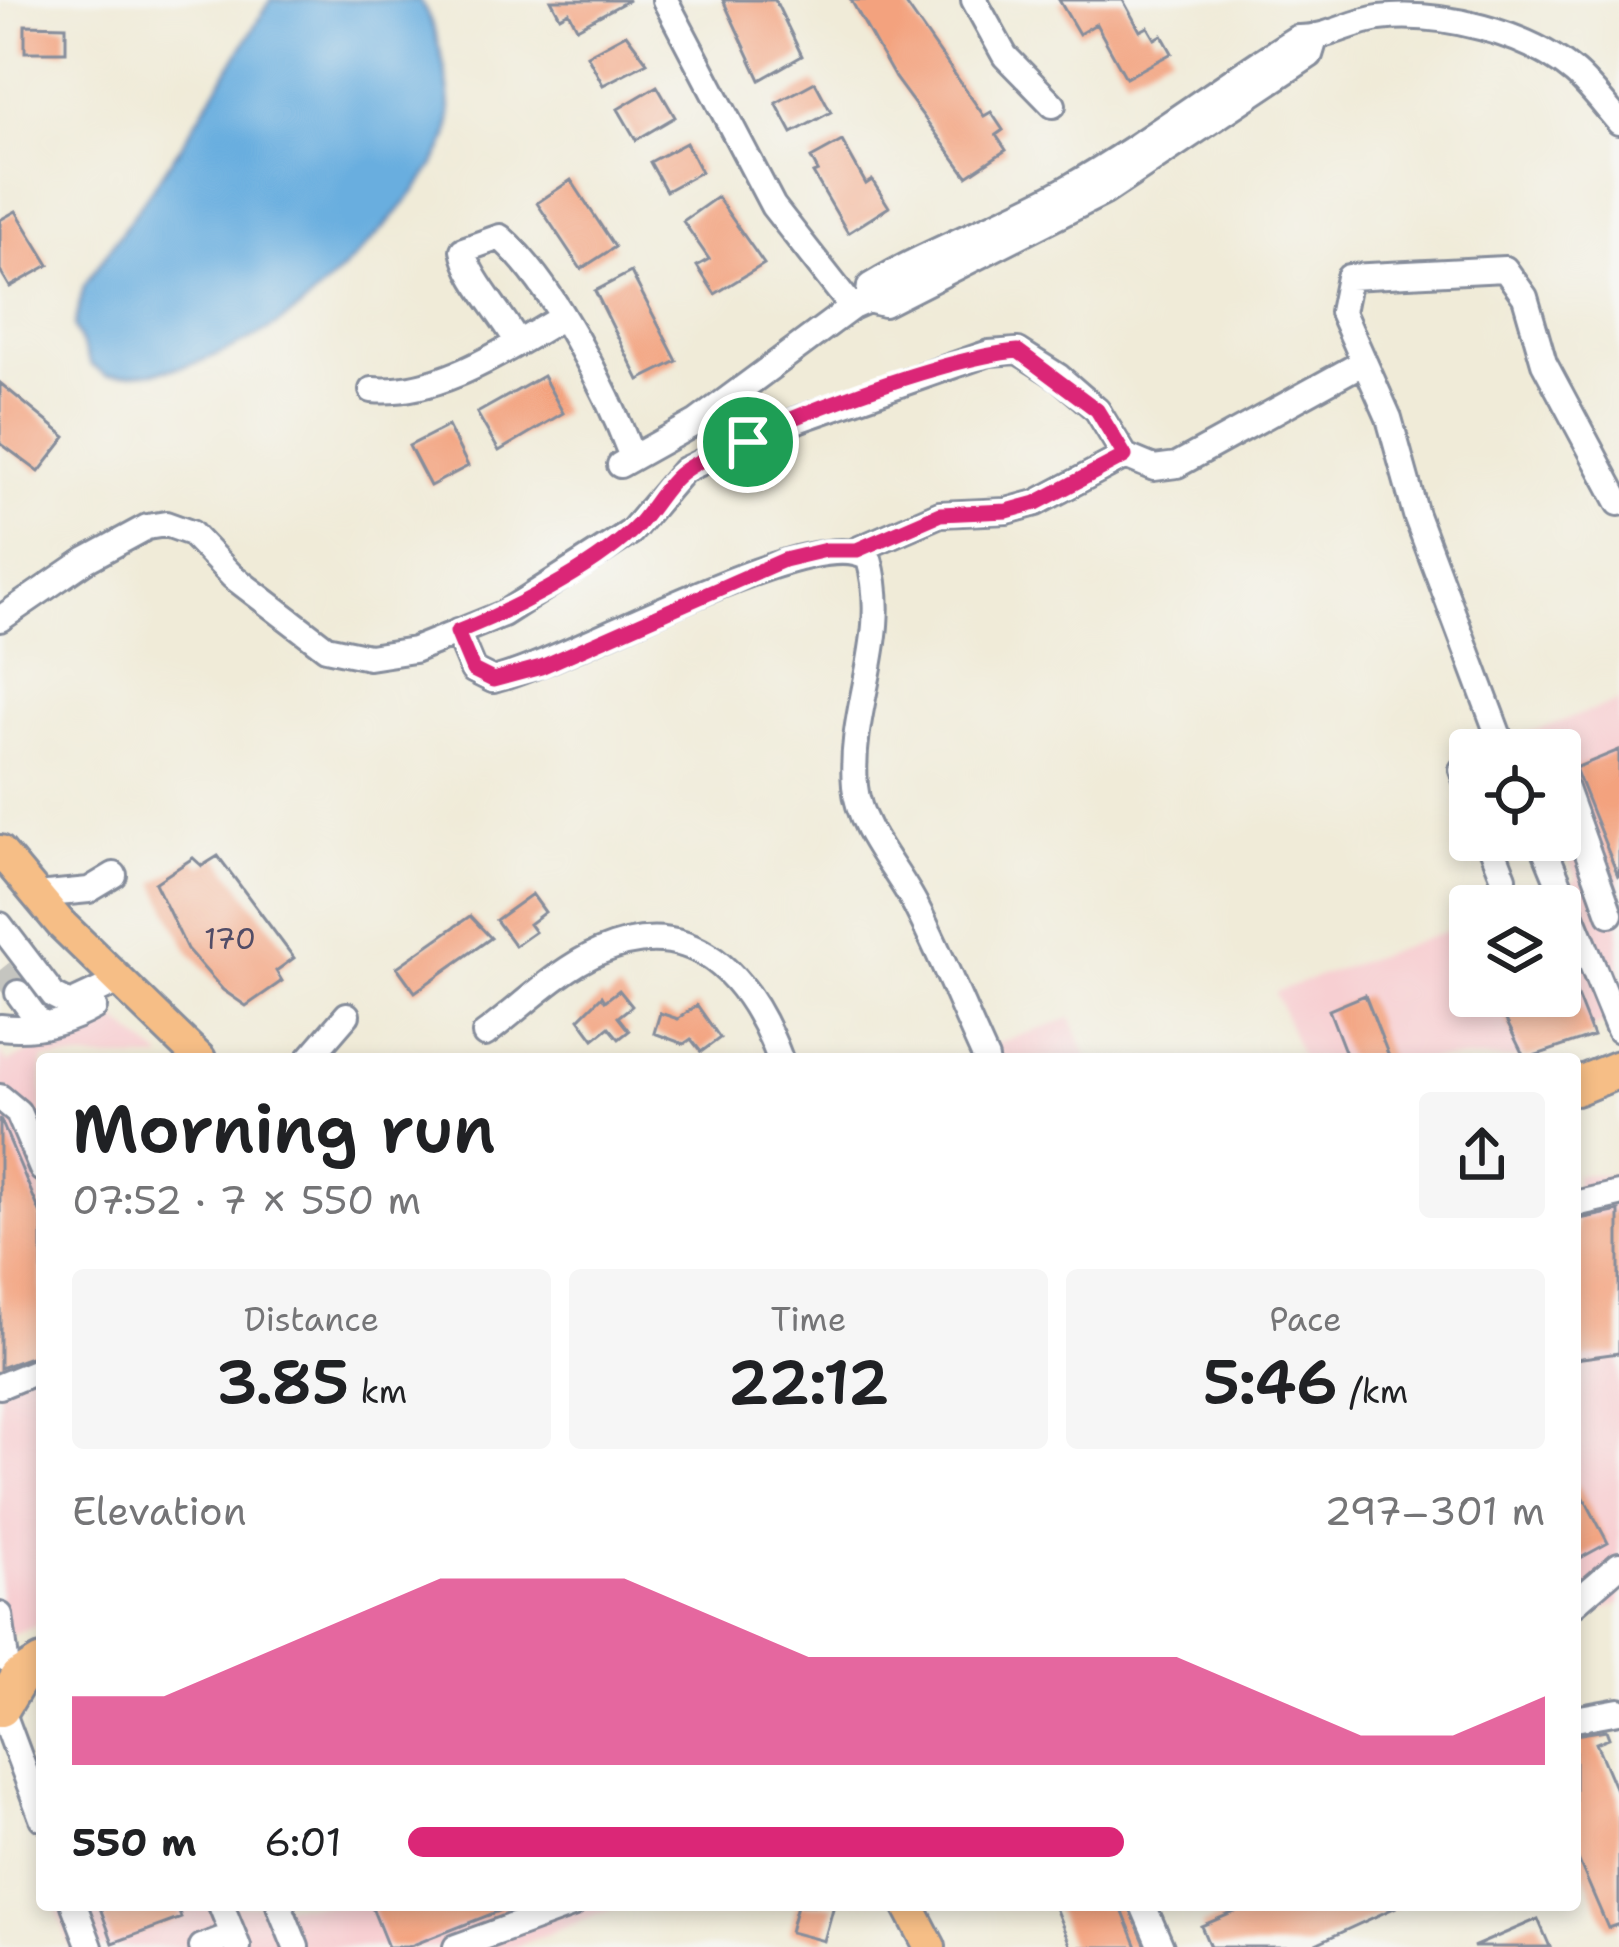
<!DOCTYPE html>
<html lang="en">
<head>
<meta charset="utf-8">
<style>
  :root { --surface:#fff; --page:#f6f6f6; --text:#202124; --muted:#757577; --accent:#db2777 }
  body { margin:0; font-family:"Shantell Sans",sans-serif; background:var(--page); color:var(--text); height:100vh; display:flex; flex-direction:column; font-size:45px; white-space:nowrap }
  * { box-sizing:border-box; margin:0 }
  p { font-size:39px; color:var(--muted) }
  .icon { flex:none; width:66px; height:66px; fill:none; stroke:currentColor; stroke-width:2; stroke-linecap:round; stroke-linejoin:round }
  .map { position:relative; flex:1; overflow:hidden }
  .sheet { position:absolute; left:36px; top:1053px; width:1545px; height:858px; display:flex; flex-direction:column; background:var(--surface); border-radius:12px; box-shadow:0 6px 18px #0003 }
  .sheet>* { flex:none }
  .controls { position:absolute; left:1449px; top:729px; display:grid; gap:24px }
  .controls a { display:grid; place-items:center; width:132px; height:132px; border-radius:12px; background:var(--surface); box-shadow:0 6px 18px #0003; font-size:60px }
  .pin { position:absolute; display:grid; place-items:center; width:102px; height:102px; color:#fff; margin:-51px; border:6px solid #fff; border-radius:50%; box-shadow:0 3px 12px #0007 }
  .round { display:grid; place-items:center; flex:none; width:126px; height:126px; border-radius:12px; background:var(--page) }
  .headline { display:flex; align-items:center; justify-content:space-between; height:204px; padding:0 36px }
  h1 { font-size:66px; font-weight:600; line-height:90px }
  .metrics { display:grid; grid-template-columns:repeat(3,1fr); gap:18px; height:204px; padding:12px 36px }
  .metrics div { display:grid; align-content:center; border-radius:12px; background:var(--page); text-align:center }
  .metrics b { font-size:60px; font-weight:600 }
  .metrics small { font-size:33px; font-weight:400 }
  .metrics p { font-size:33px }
  .chart { height:336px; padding:24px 36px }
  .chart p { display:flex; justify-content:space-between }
  .chart svg { width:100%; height:216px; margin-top:12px; fill:var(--accent); opacity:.7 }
  ul { padding:0 36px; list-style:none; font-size:39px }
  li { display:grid; grid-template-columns:192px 144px 1fr; align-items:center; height:90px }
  li i { height:30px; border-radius:15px; background:var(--accent) }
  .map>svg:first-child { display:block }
  .built { fill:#f7cfd2 }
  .water { fill:#69aedf; stroke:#426e9e; stroke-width:3 }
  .building { fill:#f3a27e }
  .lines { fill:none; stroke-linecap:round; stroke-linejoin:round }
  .minor-tunnel { stroke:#c5c5c0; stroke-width:24; stroke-dasharray:24 12; stroke-linecap:butt }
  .minor-casing { stroke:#868d9b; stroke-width:30 }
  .major-casing { stroke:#868d9b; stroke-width:36 }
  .highway-casing { stroke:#868d9b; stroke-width:42 }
  .minor { stroke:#fff; stroke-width:24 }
  .major { stroke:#f6be86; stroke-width:30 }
  .highway { stroke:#f6be86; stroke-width:36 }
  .route-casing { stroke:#fff; stroke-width:24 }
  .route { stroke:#db2777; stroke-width:15 }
  .labels { text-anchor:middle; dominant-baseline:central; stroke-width:12; stroke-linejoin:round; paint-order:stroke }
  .number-label { font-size:30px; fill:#514c66 }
</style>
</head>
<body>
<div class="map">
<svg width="1619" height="1947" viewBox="0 0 1619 1947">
  <rect width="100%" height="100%" fill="#f6f6f2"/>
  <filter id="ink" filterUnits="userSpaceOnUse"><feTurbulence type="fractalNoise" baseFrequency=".00833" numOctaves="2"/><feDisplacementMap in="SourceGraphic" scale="24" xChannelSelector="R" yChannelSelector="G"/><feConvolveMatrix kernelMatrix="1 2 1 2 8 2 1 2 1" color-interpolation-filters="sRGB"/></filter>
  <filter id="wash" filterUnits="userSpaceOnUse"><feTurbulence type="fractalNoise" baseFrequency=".004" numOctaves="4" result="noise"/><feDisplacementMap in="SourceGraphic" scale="48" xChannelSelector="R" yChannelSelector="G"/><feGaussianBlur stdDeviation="2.7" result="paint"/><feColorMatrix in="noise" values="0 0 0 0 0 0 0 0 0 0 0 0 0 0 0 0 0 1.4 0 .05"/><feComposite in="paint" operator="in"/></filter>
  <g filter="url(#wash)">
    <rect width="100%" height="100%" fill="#f0ebd8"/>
    <path class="built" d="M 1619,701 L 1619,1017 L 1517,1059 L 1302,1059 L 1275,992 L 1470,923 L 1470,996 L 1560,996 L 1560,906 L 1518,906 L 1577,879 L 1560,839 L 1560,750 L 1531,750 L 1526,734 Z
      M 109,1014 L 164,1059 L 42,1059 L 42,1623 L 0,1639 L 0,1051 L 7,1063 Z
      M 1071,1018 L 1088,1059 L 999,1059 L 993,1045 Z
      M 1575,1174 L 1619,1176 L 1619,1604 L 1575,1622 Z
      M 55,1905 L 622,1905 L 514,1947 L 70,1947 Z"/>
    <path class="water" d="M 271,0 L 419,0 C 438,25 459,111 446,142 C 426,190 350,264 310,300 C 283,325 240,346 206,359 C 175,371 139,375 106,375 L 91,365 L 74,327 L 84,286 L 178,151 Z"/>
    <g id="blocks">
      <path class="building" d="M 551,0 L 629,0 L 577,28 L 569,12 L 560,17 Z
        M 723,0 L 775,0 L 802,56 L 760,80 Z
        M 851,0 L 903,0 L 984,116 L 991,112 L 1003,130 L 996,135 L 1006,150 L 967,176 L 895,78 Z
        M 1059,0 L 1123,0 L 1140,31 L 1148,27 L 1155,39 L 1162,35 L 1172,53 L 1126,78 L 1096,24 L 1079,34 Z
        M 25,25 L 66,26 L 66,52 L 25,52 Z
        M 626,34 L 647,62 L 603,85 L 587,55 Z
        M 815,82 L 831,112 L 792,133 L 776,103 Z
        M 657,86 L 675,117 L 636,140 L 618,109 Z
        M 842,141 L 866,184 L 872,180 L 889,207 L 848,233 L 813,173 L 818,171 L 811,158 Z
        M 686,143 L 701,172 L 666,191 L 650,162 Z
        M 571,180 L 615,247 L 581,269 L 537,203 Z
        M 717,197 L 764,264 L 715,294 L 697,266 L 709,259 L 683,221 Z
        M 16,211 L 49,265 L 10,287 L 0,270 L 0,220 Z
        M 631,272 L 677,361 L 639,380 L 595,291 Z
        M 543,376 L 563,413 L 499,451 L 477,413 Z
        M 0,383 L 66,437 L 39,472 L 0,443 Z
        M 448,426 L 468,466 L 430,486 L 409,446 Z
        M 1619,750 L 1619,876 L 1618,876 L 1575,768 Z
        M 218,856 L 294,958 L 276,971 L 282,981 L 246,1006 L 223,990 L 187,949 L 155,883 L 193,858 L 202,866 Z
        M 532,894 L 545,912 L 529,924 L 535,932 L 515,946 L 496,920 Z
        M 470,916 L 491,938 L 415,992 L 397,967 Z
        M 619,990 L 632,1006 L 618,1017 L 629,1031 L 619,1039 L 609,1027 L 594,1039 L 579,1019 L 602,996 L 605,1001 Z
        M 1576,993 L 1593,1036 L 1525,1059 L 1505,1018 Z
        M 1365,995 L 1390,1059 L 1348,1059 L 1329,1010 Z
        M 697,1005 L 720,1038 L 701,1052 L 691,1039 L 684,1044 L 654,1033 L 660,1013 L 678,1019 Z
        M 0,1118 L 42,1217 L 42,1353 L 0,1368 Z
        M 1619,1211 L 1619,1353 L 1575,1359 L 1575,1220 Z
        M 1575,1481 L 1608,1543 L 1575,1561 Z
        M 1606,1730 L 1609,1738 L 1596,1743 L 1619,1797 L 1619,1924 L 1608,1928 L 1575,1852 L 1575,1735 Z
        M 99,1905 L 177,1905 L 181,1918 L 113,1943 Z
        M 371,1905 L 511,1905 L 512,1906 L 408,1947 L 388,1947 Z
        M 797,1905 L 834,1905 L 824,1941 L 790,1932 Z
        M 1054,1905 L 1120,1905 L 1137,1947 L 1071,1947 Z
        M 1251,1905 L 1396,1905 L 1396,1907 L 1309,1947 L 1210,1947 L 1201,1926 Z
        M 1538,1919 L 1550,1947 L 1473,1947 Z"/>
    </g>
  </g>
  <g filter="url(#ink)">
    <use href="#blocks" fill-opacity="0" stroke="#868d9b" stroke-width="3"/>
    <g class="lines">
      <path class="minor-tunnel" d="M 0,970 L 18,993"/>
      <g class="minor-casing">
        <path id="minor" d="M 665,0 L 773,206 L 852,307
          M 974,0 L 1005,56 L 1053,105
          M 868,300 L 870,286 C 933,248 1002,225 1066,189 C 1147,143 1219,87 1297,38 C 1327,39 1350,22 1379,18 C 1440,11 1527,32 1575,73 C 1591,87 1605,106 1619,122
          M 518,343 C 502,313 468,279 463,250 L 500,237 C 553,283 607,391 632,457
          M 372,390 C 438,396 505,350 561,318
          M 620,465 L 697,422 L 852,307 L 868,300 L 884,304 L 1105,192 L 1310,55 L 1315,39
          M 857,550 L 940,514 L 1007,511 L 1036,503 L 1125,456
          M 0,619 L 86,560 L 147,527 L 166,524 L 191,533 L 232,576 L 326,648 L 369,657 L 414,650 L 503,614 L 631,532 L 684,470 L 800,419 L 989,353 L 1018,351 L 1059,377 L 1097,410 L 1125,456 L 1154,468 L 1177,465 L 1364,362
          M 457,632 L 473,670 L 493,680 C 568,663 815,519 869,559 C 892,637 848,708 855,786 C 859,830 898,869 917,908 C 942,957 963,1009 986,1059
          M 1504,750 L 1416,515 L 1389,418 L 1342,312 L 1349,277 L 1505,269 L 1525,297 L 1544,363 L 1619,503
          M 1462,770 L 1470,791
          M 1560,775 L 1610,914
          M 1489,840 L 1504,878
          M 1541,840 L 1619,1030
          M 37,895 L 89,890 L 114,875
          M 0,925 L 54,996 L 70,1004 L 117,982
          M 18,993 L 42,1026
          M 0,1027 C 34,1031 64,1024 94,1007
          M 485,1034 C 520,1008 559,969 599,952 C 694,911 750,978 780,1059
          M 309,1059 L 347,1015
          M 0,1097 L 18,1112 L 42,1169
          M 1575,1204 L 1619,1194
          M 0,1386 L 42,1369
          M 1575,1603 L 1619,1565
          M 0,1615 L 6,1660
          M 1,1708 L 42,1818
          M 1575,1719 L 1619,1711
          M 74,1905 L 90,1947
          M 221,1905 L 238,1947
          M 279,1905 L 296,1947
          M 1143,1905 L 1161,1947
          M 202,1947 L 233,1935
          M 456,1947 L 572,1905"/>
      </g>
      <g class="major-casing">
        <path id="major" d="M 0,851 L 61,924 L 200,1059
          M 908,1905 L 930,1947"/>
      </g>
      <g class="highway-casing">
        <path id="highway" d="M 1575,1087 L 1619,1069
          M 1,1708 L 19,1678 L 42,1664"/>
      </g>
      <use href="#minor" class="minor"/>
      <use href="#major" class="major"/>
      <use href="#highway" class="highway"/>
    </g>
  </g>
  <g class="lines" filter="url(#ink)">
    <g class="route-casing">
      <path id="route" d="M 1018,351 L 1097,410 L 1125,456 L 1036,503 L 1007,511 L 940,514 L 857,550 L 826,550 L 784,560 L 541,667 L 493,680 L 473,670 L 457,632 C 512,610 589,571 633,530 C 652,512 665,482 688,468 C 756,427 940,358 1018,351 Z"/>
    </g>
    <use href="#route" class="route"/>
  </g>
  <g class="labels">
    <g class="number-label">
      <text x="230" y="938">170</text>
    </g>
  </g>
</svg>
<div class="controls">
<a><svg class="icon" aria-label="locate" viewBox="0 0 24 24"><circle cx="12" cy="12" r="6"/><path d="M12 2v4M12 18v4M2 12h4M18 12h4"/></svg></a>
<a><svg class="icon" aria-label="layers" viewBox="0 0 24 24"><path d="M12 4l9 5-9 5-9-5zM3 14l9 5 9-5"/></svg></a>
</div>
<div class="pin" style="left:748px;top:442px;background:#1e9e55"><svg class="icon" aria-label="arrive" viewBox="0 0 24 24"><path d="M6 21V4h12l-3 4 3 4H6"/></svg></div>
<section class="sheet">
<div class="headline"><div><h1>Morning run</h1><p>07:52 · 7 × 550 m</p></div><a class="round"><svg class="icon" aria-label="share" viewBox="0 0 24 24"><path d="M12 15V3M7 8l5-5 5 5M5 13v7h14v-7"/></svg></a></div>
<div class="metrics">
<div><p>Distance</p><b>3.85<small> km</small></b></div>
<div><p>Time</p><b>22:12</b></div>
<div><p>Pace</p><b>5:46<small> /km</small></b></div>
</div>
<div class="chart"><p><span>Elevation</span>297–301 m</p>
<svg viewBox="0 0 160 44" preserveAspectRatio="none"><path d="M0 44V30L10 30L20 22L30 14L40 6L50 6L60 6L70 14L80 22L90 22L100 22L110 22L120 22L130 30L140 38L150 38L160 30V44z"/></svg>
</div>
<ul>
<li><b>550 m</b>6:01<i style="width:63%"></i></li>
</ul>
</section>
</div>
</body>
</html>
